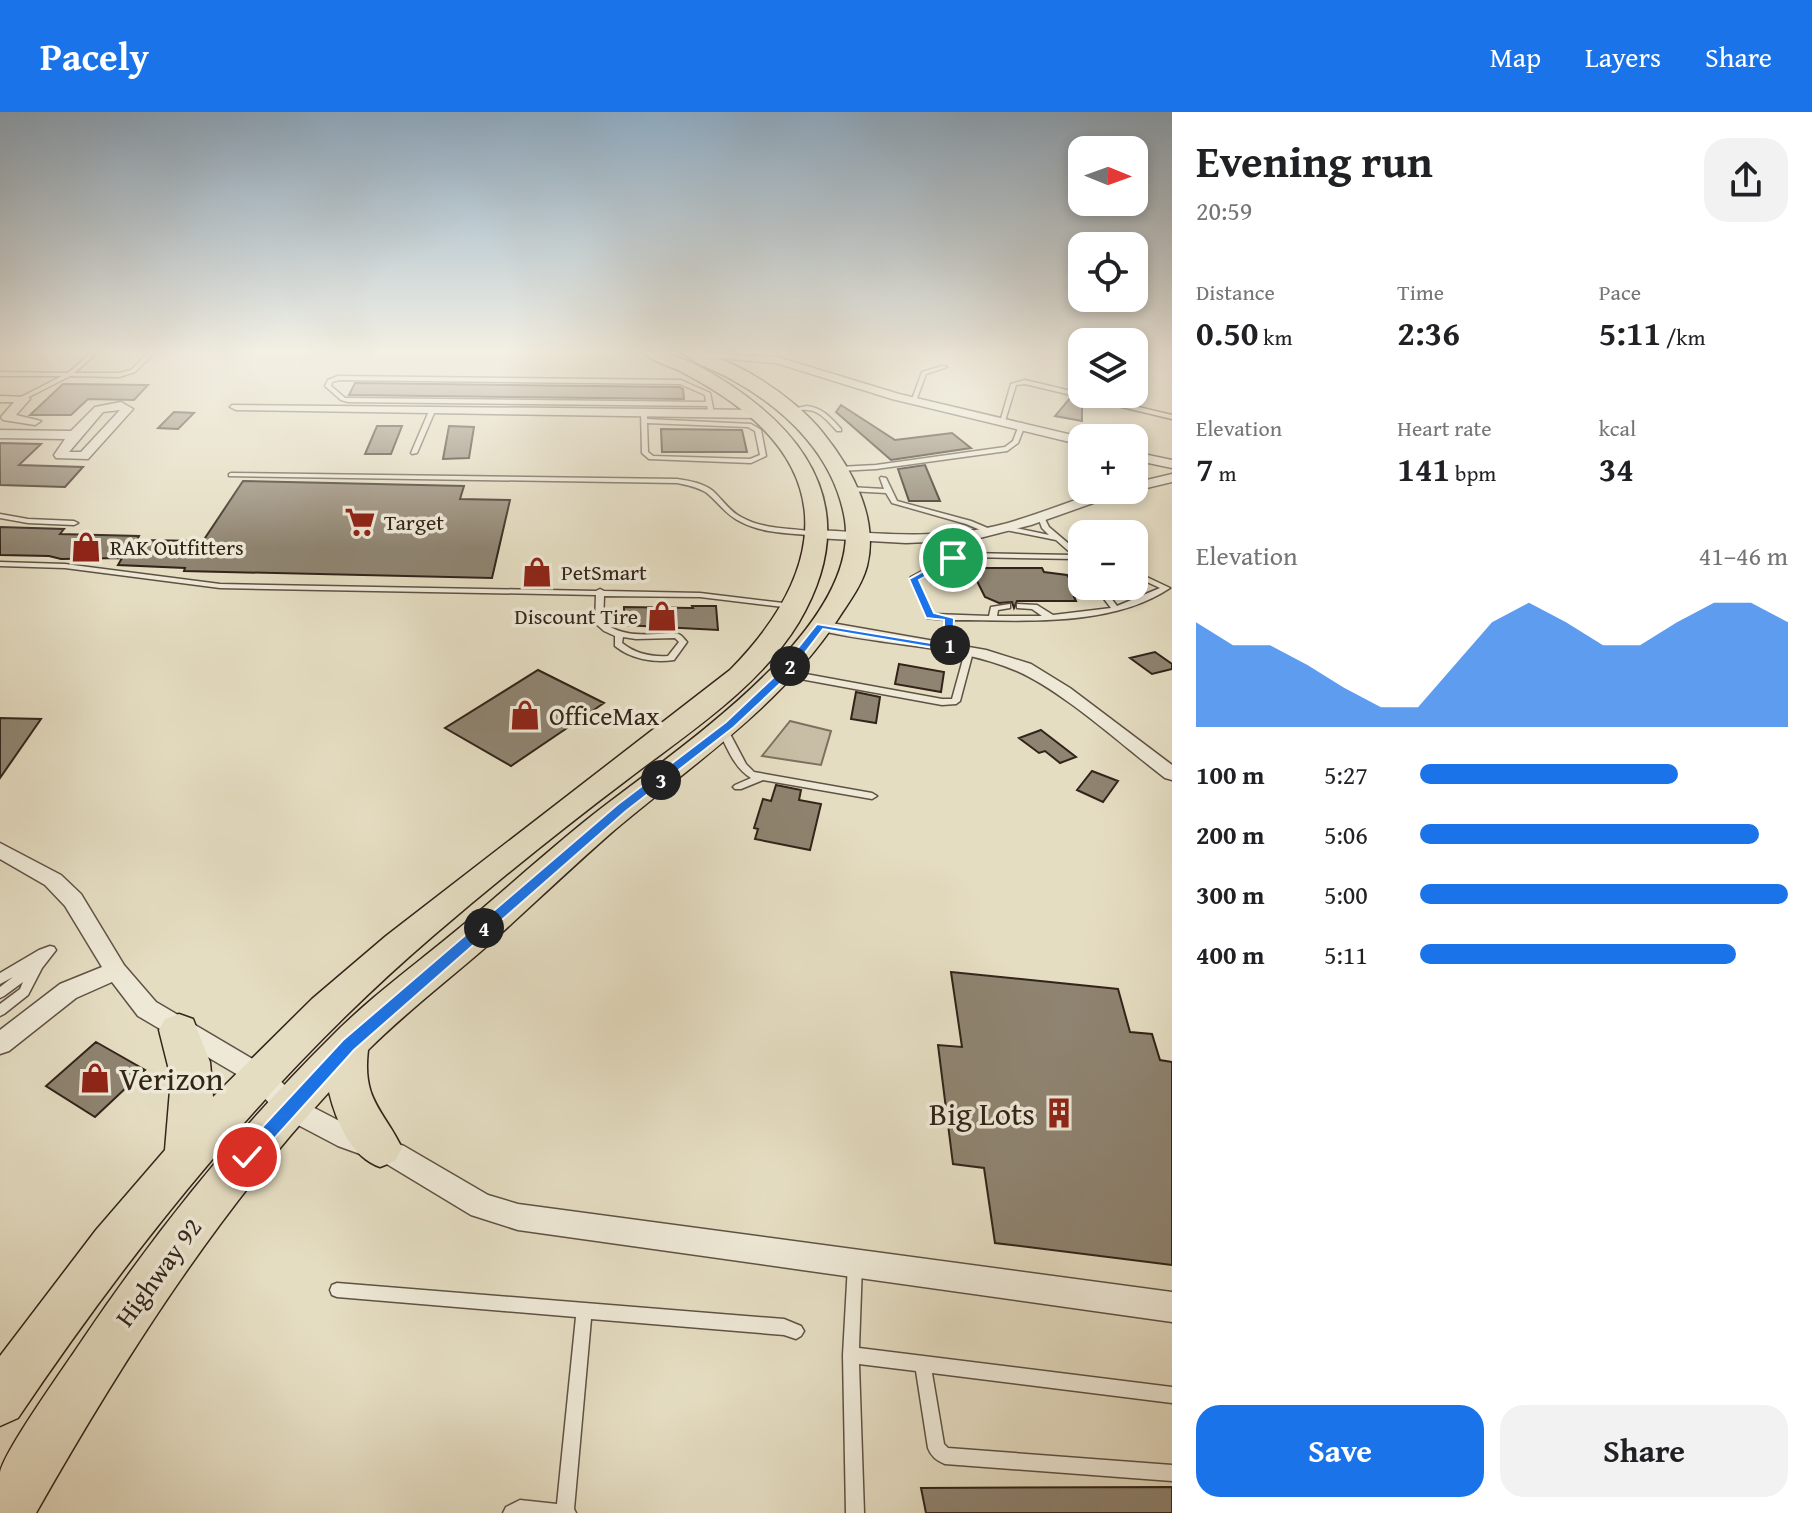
<!DOCTYPE html>
<html lang="en">
<head>
<meta charset="utf-8">
<style>
  :root { --surface:#fff; --page:#f2f2f2; --text:#202124; --muted:#757577; --accent:#1a73e8 }
  body { margin:0; font-family:"Gentium Book Plus",serif; background:var(--page); color:var(--text); height:100vh; display:flex; flex-direction:column; font-size:30px; white-space:nowrap }
  * { box-sizing:border-box; margin:0 }
  p { font-size:26px; color:var(--muted) }
  .icon { flex:none; width:44px; height:44px; fill:none; stroke:currentColor; stroke-width:2; stroke-linecap:round; stroke-linejoin:round }
  .map { position:relative; flex:1; overflow:hidden }
  .details { display:flex; flex-direction:column; background:var(--surface); width:640px }
  .details>* { flex:none }
  .needle { width:52px; rotate:91deg }
  .controls { position:absolute; left:1068px; top:24px; display:grid; gap:16px }
  .controls a { display:grid; place-items:center; width:80px; height:80px; border-radius:16px; background:var(--surface); box-shadow:0 4px 12px #0003; font-size:40px }
  .pin { position:absolute; display:grid; place-items:center; width:68px; height:68px; color:#fff; margin:-34px; border:4px solid #fff; border-radius:50%; box-shadow:0 2px 8px #0007 }
  .km { position:absolute; width:40px; height:40px; margin:-20px; border-radius:50%; background:#222; color:#fff; font-size:22px; line-height:40px; text-align:center }
  .round { display:grid; place-items:center; flex:none; width:84px; height:84px; border-radius:24px; background:var(--page) }
  .summary { display:flex; align-items:center; justify-content:space-between; height:136px; padding:0 24px }
  h1 { font-size:44px; font-weight:700; line-height:60px }
  .figures { display:grid; grid-template-columns:repeat(3,1fr); gap:12px; height:136px; padding:8px 24px }
  .figures div { display:grid; align-content:center }
  .figures b { font-size:34px; font-weight:700 }
  .figures small { font-size:22px; font-weight:400 }
  .figures p { font-size:22px }
  .chart { height:224px; padding:16px 24px }
  .chart p { display:flex; justify-content:space-between }
  .chart svg { width:100%; height:144px; margin-top:8px; fill:var(--accent); opacity:.7 }
  .primary-button { display:flex; gap:16px; margin-top:auto; padding:16px 24px }
  .primary-button a { flex:1; height:92px; border-radius:24px; background:var(--accent); color:#fff; font-size:32px; font-weight:700; line-height:92px; text-align:center }
  .primary-button a+a { background:var(--page); color:var(--text) }
  ul { padding:0 24px; list-style:none; font-size:26px }
  li { display:grid; grid-template-columns:128px 96px 1fr; align-items:center; height:60px }
  li i { height:20px; border-radius:10px; background:var(--accent) }
  header { display:flex; align-items:center; gap:48px; box-sizing:border-box; height:112px; padding:0 40px; background:var(--accent); color:#fff }
  header strong { font-size:38px }
  nav { display:flex; gap:44px; margin-inline-start:auto; font-size:28px }
  main { display:flex; flex:1; min-height:0 }
  .map>svg:first-child { display:block }
  .green { fill:#c7bea5; stroke:#7c7160; stroke-width:2 }
  .building { fill:#8f8471; stroke:#32241a; stroke-width:2 }
  .lines { fill:none; stroke-linecap:round; stroke-linejoin:round }
  .lane-casing { stroke:#5f5244; stroke-width:3 }
  .street-casing { stroke:#5f5244; stroke-width:3 }
  .primary-casing { stroke:#32241a; stroke-width:3 }
  .lane { fill:#eee9d7; fill-rule:evenodd }
  .street { fill:#eee9d7; fill-rule:evenodd }
  .primary { fill:#e5ddc2; fill-rule:evenodd }
  .route { fill:#1a73e8; stroke:#fff; stroke-width:2 }
  .labels { text-anchor:middle; dominant-baseline:central; stroke-width:7; stroke-linejoin:round; paint-order:stroke }
  .far-poi-label { font-size:22px; fill:#32241a; stroke:#eee9d7; text-anchor:start }
  .poi-label { font-size:26px; fill:#32241a; stroke:#eee9d7; text-anchor:start }
  .street-label { font-size:26px; fill:#32241a; stroke:#eee9d7 }
  .near-poi-label { font-size:32px; fill:#32241a; stroke:#eee9d7; text-anchor:start }
</style>
</head>
<body>
<header>
<strong>Pacely</strong>
<nav><a>Map</a><a>Layers</a><a>Share</a></nav>
</header>
<main>
<div class="map">
<svg width="1172" height="1401" viewBox="0 0 1172 1401">
  <rect width="100%" height="100%" fill="#e5ddc2"/>
  <filter id="stains"><feTurbulence type="fractalNoise" baseFrequency=".0025" numOctaves="4"/><feColorMatrix values="0 0 0 0 .2 0 0 0 0 .09 0 0 0 0 .02 0 0 0 .5 -.17"/></filter>
  <radialGradient id="worn" r=".72"><stop offset=".6" stop-color="#630" stop-opacity="0"/><stop offset="1" stop-color="#630" stop-opacity=".3"/></radialGradient>
  <path class="green" d="M 790,609 L 831,619 L 821,653 L 762,644 Z"/>
  <path class="building" d="M 355,271 L 679,275 L 683,277 L 684,287 L 349,283 Z
    M 63,272 L 148,273 L 134,288 L 88,287 L 71,303 L 30,303 Z
    M 1070,286 L 1082,289 L 1082,309 L 1055,304 Z
    M 841,293 L 895,328 L 952,321 L 971,336 L 891,348 L 836,300 Z
    M 174,300 L 194,301 L 178,317 L 158,316 Z
    M 377,314 L 402,314 L 391,342 L 365,342 Z
    M 449,314 L 474,315 L 469,346 L 443,347 Z
    M 661,317 L 742,318 L 747,340 L 662,340 Z
    M 0,331 L 41,332 L 19,353 L 83,355 L 65,375 L 0,373 Z
    M 925,353 L 940,389 L 909,389 L 898,357 Z
    M 243,369 L 464,374 L 460,387 L 510,388 L 492,466 L 184,459 L 185,456 L 118,453 L 122,446 L 61,447 L 49,444 L 0,443 L 0,415 L 64,417 L 60,422 L 139,424 L 137,428 L 203,429 Z
    M 981,453 L 984,456 L 1042,456 L 1044,460 L 1067,463 L 1082,485 L 1074,485 L 1076,489 L 1017,489 L 1014,496 L 1012,490 L 999,491 L 985,485 L 972,459 Z
    M 692,494 L 716,494 L 718,518 L 624,513 L 624,495 L 693,496 Z
    M 1155,540 L 1172,552 L 1172,557 L 1152,562 L 1130,546 Z
    M 899,552 L 944,560 L 941,580 L 895,572 Z
    M 538,558 L 604,591 L 511,654 L 445,616 Z
    M 856,580 L 880,585 L 876,611 L 851,607 Z
    M 0,606 L 41,607 L 0,666 Z
    M 1041,618 L 1076,645 L 1060,651 L 1045,639 L 1039,641 L 1019,626 Z
    M 1092,659 L 1118,669 L 1103,690 L 1077,678 Z
    M 776,673 L 801,678 L 799,688 L 821,692 L 810,738 L 755,727 L 758,717 L 754,716 L 763,687 L 771,689 Z
    M 951,860 L 1118,877 L 1130,920 L 1152,922 L 1160,948 L 1172,950 L 1172,1153 L 995,1131 L 984,1056 L 953,1052 L 938,933 L 962,935 Z
    M 96,930 L 145,958 L 95,1005 L 46,974 Z
    M 1172,1375 L 1172,1401 L 926,1401 L 921,1376 Z"/>
  <g class="lines">
    <g class="lane-casing">
      <path id="lane" d="M 92,240 L 98,240 L 74,261 L 119,261 L 131,258 L 149,240 L 155,240 L 135,260 L 119,265 L 70,264 L 21,289 L 18,287 L 19,286 L 62,264 L 0,264 L 0,260 L 68,261 Z
        M 942,254 L 947,255 L 926,262 L 916,289 L 911,290 L 922,260 Z
        M 338,264 L 681,268 L 710,281 L 714,301 L 709,302 L 707,294 L 348,290 L 341,288 L 325,274 L 328,268 ZM 339,268 L 680,272 L 705,283 L 706,290 L 348,286 L 345,286 L 331,274 L 332,270 Z
        M 1025,268 L 1172,303 L 1172,307 L 1025,272 L 1016,273 L 1005,309 L 1000,310 L 1011,272 Z
        M 807,294 C 823,296 831,306 841,317 L 841,319 L 837,319 C 829,311 821,299 808,298 C 801,297 794,299 787,298 Z
        M 432,297 L 435,299 L 417,341 L 412,342 L 411,341 L 429,299 Z
        M 644,297 L 647,299 L 647,307 L 751,312 L 761,318 L 766,344 L 751,351 L 649,347 L 642,341 L 641,299 ZM 647,311 L 748,315 L 755,319 L 760,343 L 750,347 L 653,344 L 648,340 Z
        M 1022,311 L 1025,313 L 1018,331 L 1007,339 L 876,357 L 839,359 L 836,357 L 839,355 L 876,353 L 1005,335 L 1013,329 L 1019,313 Z
        M 231,361 L 677,367 C 690,369 703,371 713,379 C 723,388 729,399 741,405 C 764,418 791,416 816,420 L 820,422 L 816,424 C 791,421 764,422 741,410 C 726,403 719,391 707,381 C 698,375 687,373 677,371 L 229,364 L 229,362 Z
        M 881,365 L 886,366 L 897,389 L 971,409 L 997,420 L 990,422 L 966,412 L 892,391 L 886,381 L 849,379 L 846,377 L 849,375 L 884,377 L 880,366 Z
        M 0,402 L 28,407 L 74,409 L 78,411 L 74,413 L 28,411 L 0,406 Z
        M 1041,403 L 1044,405 L 1049,415 L 1082,443 L 1082,453 L 1079,453 L 1076,447 L 966,445 L 955,448 L 918,468 L 933,502 L 989,504 L 991,495 L 1010,492 L 1010,496 L 998,498 L 997,504 L 1042,504 L 1032,497 L 1017,496 L 1017,492 L 1037,493 L 1053,503 L 1111,496 L 1094,474 L 1102,474 L 1117,494 L 1160,476 L 1134,464 L 1134,459 L 1170,476 C 1110,516 1022,508 953,508 L 954,537 L 953,539 L 947,539 L 945,508 L 927,506 L 910,467 L 911,465 L 950,444 L 966,441 L 1073,443 L 1056,428 L 1006,418 L 1002,416 L 1006,414 L 1049,423 L 1042,416 L 1038,405 Z
        M 0,450 L 65,452 L 220,472 L 596,479 L 600,477 L 604,479 L 700,481 L 792,492 L 796,494 L 792,496 L 700,485 L 604,484 L 603,510 C 619,523 638,523 658,522 C 664,522 672,520 678,522 C 682,523 684,527 687,530 L 674,548 C 653,551 631,547 615,534 L 615,524 L 604,519 L 595,511 L 596,483 L 220,476 L 65,456 L 0,454 ZM 623,525 L 636,527 L 675,526 L 679,530 L 668,544 C 651,545 636,542 622,531 Z
        M 969,537 L 973,540 L 960,589 L 956,592 L 942,593 L 784,564 L 780,561 L 784,558 L 942,587 L 952,587 L 965,540 Z
        M 723,615 L 728,618 L 746,652 L 754,660 L 872,681 L 877,684 L 872,687 L 763,668 L 741,677 L 735,677 L 733,675 L 735,673 L 751,666 C 734,656 727,635 718,618 Z
        M 50,834 L 54,835 L 56,838 L 42,856 L 28,883 L 4,902 L 0,904 L 0,892 L 20,877 L 23,870 L 4,884 L 0,886 L 0,875 L 13,865 L 0,872 L 0,861 L 39,838 Z
        M 855,1146 L 860,1148 L 862,1153 L 859,1236 L 1172,1275 L 1172,1291 L 932,1261 L 944,1332 L 948,1336 L 1172,1353 L 1172,1369 L 945,1352 C 937,1349 931,1344 928,1336 L 916,1259 L 859,1252 L 864,1401 L 846,1401 L 843,1243 L 848,1153 L 850,1148 Z
        M 337,1171 L 784,1207 L 801,1214 L 804,1219 L 801,1224 L 796,1227 L 784,1223 L 591,1207 L 574,1397 L 576,1401 L 503,1401 L 506,1395 L 520,1388 L 557,1392 L 576,1205 L 337,1185 L 332,1183 L 330,1178 L 332,1173 Z"/>
    </g>
    <g class="street-casing">
      <path id="street" d="M 689,240 L 777,245 L 899,282 L 1085,326 L 1082,326 L 1082,333 L 892,287 L 776,251 L 693,244 Z
        M 0,284 L 28,285 L 30,287 L 16,303 L 41,309 L 35,313 L 3,308 L 1,305 L 14,290 L 0,290 Z
        M 121,290 L 133,297 L 88,347 L 56,346 L 54,343 L 65,327 L 0,326 L 0,318 L 71,319 L 95,295 ZM 120,298 L 81,340 L 69,340 L 103,300 Z
        M 232,293 L 759,298 L 765,302 L 759,306 L 236,298 L 230,295 Z
        M 1134,340 L 1172,348 L 1172,356 L 1134,348 Z
        M 1172,362 L 1172,370 L 1134,379 L 1130,378 L 1134,378 L 1134,371 Z
        M 1108,378 L 1130,378 L 1031,413 L 972,428 L 906,431 L 816,426 L 809,422 L 816,418 C 876,421 937,428 996,414 C 1034,405 1070,388 1108,378 Z
        M 820,509 L 986,538 L 1031,552 L 1070,576 L 1172,653 L 1172,668 L 1165,666 C 1124,635 1063,579 1017,559 C 954,532 880,534 814,517 L 812,514 Z
        M 0,731 L 61,763 L 81,782 L 124,853 L 156,890 L 268,956 L 299,988 L 355,1017 L 404,1034 L 488,1083 L 518,1092 L 1172,1180 L 1172,1210 L 518,1118 L 471,1103 L 385,1051 L 338,1034 L 281,1004 L 250,970 L 138,904 L 112,870 L 76,886 L 9,939 L 0,942 L 0,918 L 60,872 L 102,855 L 65,794 L 45,773 L 0,747 Z"/>
    </g>
    <g class="primary-casing">
      <path id="primary" d="M 643,240 C 674,238 706,257 732,274 C 821,334 857,411 799,510 C 759,576 688,621 628,667 C 562,717 497,769 434,823 C 271,963 138,1128 18,1306 L 0,1314 L 0,1244 L 96,1118 L 165,1038 L 171,966 L 159,918 L 165,907 L 179,902 L 193,907 L 210,950 L 213,985 L 312,887 L 386,824 L 730,558 C 810,477 844,379 742,298 C 723,283 701,270 680,259 C 668,253 652,250 643,240 Z
        M 681,240 C 725,237 796,286 823,321 C 852,357 879,406 867,454 C 862,473 849,490 838,507 C 779,596 691,653 611,721 C 569,758 528,797 486,835 C 447,869 405,901 368,938 C 362,988 383,997 402,1036 L 395,1049 L 380,1055 C 351,1045 336,1009 329,980 C 213,1106 120,1253 36,1401 L 0,1401 C 0,1388 0,1374 0,1361 C 3,1340 68,1250 83,1227 C 156,1119 238,1017 330,926 C 369,886 415,853 457,818 C 500,782 541,745 584,710 C 661,647 862,521 845,408 C 835,346 789,300 736,270 C 719,259 695,253 681,240 Z"/>
    </g>
    <use href="#lane" class="lane"/>
    <use href="#street" class="street"/>
    <use href="#primary" class="primary"/>
  </g>
  <linearGradient id="sky" x2="0" y2="1"><stop stop-color="#8eabc2"/><stop offset="0.55" stop-color="#f3f0e4"/><stop offset="1" stop-color="#f3f0e4" stop-opacity="0"/></linearGradient>
  <rect width="1172" height="436" fill="url(#sky)"/>
  <path class="route" d="M 953,443 L 957,448 L 919,468 L 934,501 L 954,506 L 953,539 L 823,517 L 785,567 L 734,615 L 626,699 L 354,938 L 253,1050 L 240,1050 L 238,1045 L 240,1039 L 343,928 L 617,693 L 726,610 L 777,562 L 817,512 L 944,533 L 944,508 L 926,506 L 909,467 Z"/>
  <defs>
    <g id="supermarket-bare" transform="scale(2.4)"><path d="M-6-5.5h2.5l.6 2H6L4.5 2H-2.5L-4.4-4H-6ZM-1.5 3.2a1.3 1.3 0 1 0 .1 0ZM3 3.2a1.3 1.3 0 1 0 .1 0Z" fill="#8f2418" stroke="#eee9d7" stroke-width="2.5" paint-order="stroke"/></g>
    <g id="shop-bare" transform="scale(2.4)"><path d="M-5-2.5h2.3a2.7 3.5 0 0 1 5.4 0H5L5.5 6h-11ZM-1.5-2.5h3a1.5 2.3 0 0 0-3 0Z" fill="#8f2418" stroke="#eee9d7" stroke-width="2.5" paint-order="stroke"/></g>
    <g id="building-bare" transform="scale(2.4)"><path d="M-4-6H4V6H1V3H-1V6H-4ZM-2.5-4.3h1.7v1.8h-1.7ZM.8-4.3h1.7v1.8H.8ZM-2.5-1h1.7V.8h-1.7ZM.8-1h1.7V.8H.8Z" fill="#8f2418" stroke="#eee9d7" stroke-width="2.5" paint-order="stroke"/></g>
  </defs>
  <g fill-rule="evenodd">
    <use href="#supermarket-bare" x="360" y="410"/>
    <use href="#shop-bare" x="86" y="435"/>
    <use href="#shop-bare" x="537" y="460"/>
    <use href="#shop-bare" x="662" y="504"/>
    <use href="#shop-bare" x="525" y="603"/>
    <use href="#shop-bare" x="95" y="966"/>
    <use href="#building-bare" x="1059" y="1001"/>
  </g>
  <g class="labels">
    <g class="far-poi-label">
      <text x="384" y="410">Target</text>
      <text x="110" y="435">RAK Outfitters</text>
      <text x="561" y="460">PetSmart</text>
      <text x="638" y="504" text-anchor="end">Discount Tire</text>
    </g>
    <g class="poi-label">
      <text x="549" y="603">OfficeMax</text>
    </g>
    <g class="street-label">
      <text transform="translate(158 1160) rotate(-54)">Highway 92</text>
    </g>
    <g class="near-poi-label">
      <text x="119" y="966">Verizon</text>
      <text x="1035" y="1001" text-anchor="end">Big Lots</text>
    </g>
  </g>
  <rect width="100%" height="100%" filter="url(#stains)"/>
  <rect width="100%" height="100%" fill="url(#worn)"/>
</svg>
<div class="controls">
<a><svg class="needle" viewBox="-14 -14 28 28"><path d="M0-13l5 13h-10z" fill="#e53935"/><path d="M0 13l5-13h-10z" fill="#757577"/></svg></a>
<a><svg class="icon" aria-label="locate" viewBox="0 0 24 24"><circle cx="12" cy="12" r="6"/><path d="M12 2v4M12 18v4M2 12h4M18 12h4"/></svg></a>
<a><svg class="icon" aria-label="layers" viewBox="0 0 24 24"><path d="M12 4l9 5-9 5-9-5zM3 14l9 5 9-5"/></svg></a>
<a>+</a>
<a>−</a>
</div>
<div class="pin" style="left:953px;top:446px;background:#1e9e55"><svg class="icon" aria-label="arrive" viewBox="0 0 24 24"><path d="M6 21V4h12l-3 4 3 4H6"/></svg></div>
<div class="pin" style="left:247px;top:1045px;background:#d93025"><svg class="icon" aria-label="check" viewBox="0 0 24 24"><path d="M5 12l5 5 9-10"/></svg></div>
<b class="km" style="left:950px;top:533px">1</b>
<b class="km" style="left:790px;top:554px">2</b>
<b class="km" style="left:661px;top:668px">3</b>
<b class="km" style="left:484px;top:816px">4</b>
</div>
<section class="details">
<div class="summary"><div><h1>Evening run</h1><p>20:59</p></div><a class="round"><svg class="icon" aria-label="share" viewBox="0 0 24 24"><path d="M12 15V3M7 8l5-5 5 5M5 13v7h14v-7"/></svg></a></div>
<div class="figures">
<div><p>Distance</p><b>0.50<small> km</small></b></div>
<div><p>Time</p><b>2:36</b></div>
<div><p>Pace</p><b>5:11<small> /km</small></b></div>
</div>
<div class="figures">
<div><p>Elevation</p><b>7<small> m</small></b></div>
<div><p>Heart rate</p><b>141<small> bpm</small></b></div>
<div><p>kcal</p><b>34</b></div>
</div>
<div class="chart"><p><span>Elevation</span>41–46 m</p>
<svg viewBox="0 0 160 44" preserveAspectRatio="none"><path d="M0 44V12L10 19L20 19L30 25L40 32L50 38L60 38L70 25L80 12L90 6L100 12L110 19L120 19L130 12L140 6L150 6L160 12V44z"/></svg>
</div>
<ul>
<li><b>100 m</b>5:27<i style="width:70%"></i></li>
<li><b>200 m</b>5:06<i style="width:92%"></i></li>
<li><b>300 m</b>5:00<i style="width:100%"></i></li>
<li><b>400 m</b>5:11<i style="width:86%"></i></li>
</ul>
<div class="primary-button"><a>Save</a><a>Share</a></div>
</section>
</main>
</body>
</html>
